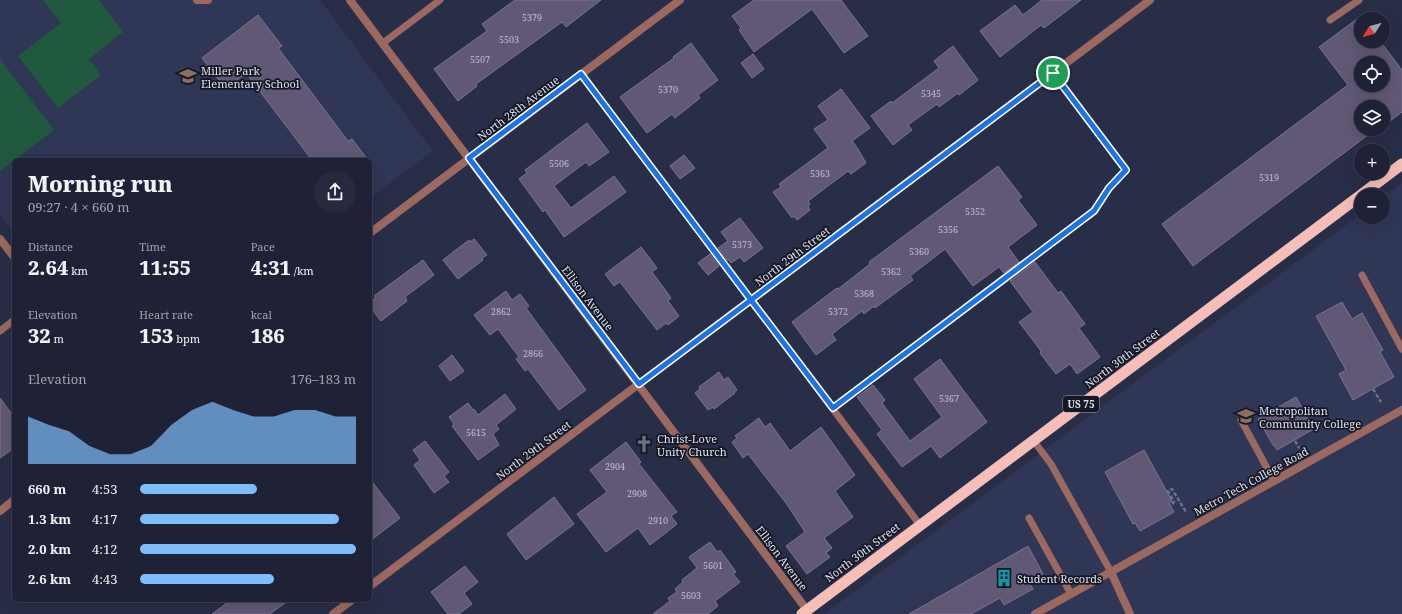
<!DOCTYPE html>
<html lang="en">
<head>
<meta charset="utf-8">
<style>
  :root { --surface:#1f2236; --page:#272a3e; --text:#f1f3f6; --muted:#a1a4ad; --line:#3c3f51; --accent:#7ebdf9 }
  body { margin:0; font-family:"Noto Serif",serif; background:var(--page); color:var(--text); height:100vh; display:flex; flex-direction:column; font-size:15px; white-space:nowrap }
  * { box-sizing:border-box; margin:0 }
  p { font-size:13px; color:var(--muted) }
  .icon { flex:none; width:22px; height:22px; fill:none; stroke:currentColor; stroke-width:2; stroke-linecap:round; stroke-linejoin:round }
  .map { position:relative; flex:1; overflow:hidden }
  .details { position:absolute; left:12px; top:158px; width:360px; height:444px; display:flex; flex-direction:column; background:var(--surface); border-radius:6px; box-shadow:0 4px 16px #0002,0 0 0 1px var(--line) }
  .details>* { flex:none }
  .needle { width:26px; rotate:233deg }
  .tools { position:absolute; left:1354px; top:12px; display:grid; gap:8px }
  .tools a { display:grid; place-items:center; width:36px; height:36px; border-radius:50%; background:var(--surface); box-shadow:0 4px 16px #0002,0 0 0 1px var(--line); font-size:20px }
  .pin { position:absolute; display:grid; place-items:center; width:34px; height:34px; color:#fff; margin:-17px; border:2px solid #fff; border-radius:50%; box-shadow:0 1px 4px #0007 }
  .round { display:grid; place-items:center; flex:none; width:42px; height:42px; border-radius:21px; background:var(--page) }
  .head { display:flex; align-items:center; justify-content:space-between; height:68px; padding:0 16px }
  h1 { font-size:22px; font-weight:800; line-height:30px }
  .figures { display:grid; grid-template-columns:repeat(3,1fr); gap:6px; height:68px; padding:4px 16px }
  .figures div { display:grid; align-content:center }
  .figures b { font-size:20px; font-weight:800 }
  .figures small { font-size:11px; font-weight:400 }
  .figures p { font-size:11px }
  .chart { height:112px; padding:8px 16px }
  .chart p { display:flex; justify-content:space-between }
  .chart svg { width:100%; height:72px; margin-top:4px; fill:var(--accent); opacity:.7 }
  ul { padding:0 16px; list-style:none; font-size:13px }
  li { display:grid; grid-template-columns:64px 48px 1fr; align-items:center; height:30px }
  li i { height:10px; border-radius:5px; background:var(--accent) }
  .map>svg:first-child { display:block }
  .built { fill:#303656 }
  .green { fill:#21593f }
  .building { fill:#615875; stroke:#7c7392; fill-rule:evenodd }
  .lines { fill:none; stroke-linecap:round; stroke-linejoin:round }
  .path { stroke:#6c7187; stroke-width:2.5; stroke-dasharray:4 2; stroke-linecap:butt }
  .service { stroke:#9c6961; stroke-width:7 }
  .minor { stroke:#9c6961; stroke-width:8 }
  .trunk { stroke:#f5beb6; stroke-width:11 }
  .route-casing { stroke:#fff; stroke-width:8 }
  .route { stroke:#1a73e8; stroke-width:5 }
  .labels { text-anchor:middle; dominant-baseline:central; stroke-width:3.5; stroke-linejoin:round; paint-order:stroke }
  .number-label { font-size:9px; fill:#bdbfd2 }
  .shield { fill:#151723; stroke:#a0a4b3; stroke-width:1 }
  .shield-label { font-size:10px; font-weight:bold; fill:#dce1f1 }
  .poi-label { font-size:11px; fill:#dce1f1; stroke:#151723; text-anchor:start }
  .street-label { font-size:11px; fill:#dce1f1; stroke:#151723 }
</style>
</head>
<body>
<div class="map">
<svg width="1402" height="614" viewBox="0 0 1402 614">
  <rect width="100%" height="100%" fill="#292e48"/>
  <path class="built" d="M 0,0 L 320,0 L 433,151 L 370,198 L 370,160 L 14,160 L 14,233 L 0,214 Z
    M 1402,183 L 1402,614 L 824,614 L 1361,214 L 1361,217 L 1383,217 L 1383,197 Z"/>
  <path class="green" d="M 43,0 L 99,0 L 123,32 L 89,59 L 101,75 L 58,108 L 18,56 L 61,23 Z
    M 0,59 L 54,130 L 0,171 Z"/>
  <path class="building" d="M 515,0 L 601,0 L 566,27 L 562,22 L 476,84 L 477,86 L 458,101 L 434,69 L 487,31 L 482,24 Z
    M 754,0 L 841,0 L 868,36 L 844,53 L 812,9 L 754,52 L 739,30 L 741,28 L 732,16 Z
    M 1042,0 L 1081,0 L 1044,28 L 1041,25 L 1000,57 L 980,31 L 1015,5 L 1023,15 Z
    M 258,15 L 282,46 L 278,48 L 348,141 L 352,139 L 368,160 L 312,160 L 246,73 L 226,89 L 202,58 Z
    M 1361,16 L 1363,19 L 1361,19 L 1361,41 L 1380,41 L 1402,70 L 1402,112 L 1390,121 L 1389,119 L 1383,124 L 1383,107 L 1361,107 L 1361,129 L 1376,129 L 1193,266 L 1162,224 L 1348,85 L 1319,47 ZM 1361,63 L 1383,63 L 1383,85 L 1361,85 Z
    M 691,43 L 718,80 L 698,95 L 700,98 L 675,118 L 672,114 L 647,133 L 620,97 L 674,58 L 673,57 Z
    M 953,46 L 978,80 L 959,95 L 958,93 L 939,107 L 937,104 L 908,125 L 912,130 L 893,145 L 871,116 L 891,101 L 892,103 L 939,68 L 934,61 Z
    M 753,54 L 764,69 L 752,78 L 741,63 Z
    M 841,89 L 870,128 L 852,141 L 858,149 L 866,163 L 851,174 L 848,171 L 808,201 L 810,204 L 808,206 L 810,210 L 797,220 L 794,216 L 792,218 L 773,192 L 781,187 L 779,184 L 828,148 L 814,129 L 828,120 L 818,106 Z
    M 587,123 L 609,152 L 589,166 L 586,162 L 554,186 L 571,208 L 614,176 L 626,192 L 564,237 L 545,210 L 543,212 L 519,179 L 527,173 L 525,170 Z
    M 684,155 L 695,168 L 680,179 L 670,166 Z
    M 998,166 L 1022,197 L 1018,200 L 1037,225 L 1008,247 L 1019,262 L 1004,273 L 999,267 L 973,286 L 945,249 L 910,276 L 913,280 L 875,308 L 874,306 L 864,314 L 862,311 L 832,334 L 836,340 L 816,355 L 792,322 L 837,288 L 838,289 L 870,264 L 869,262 Z
    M 740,218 L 763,248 L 744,262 L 740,257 L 731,263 L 729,260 L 727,260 L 718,248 L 728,241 L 721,232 Z
    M 474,239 L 487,255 L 482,258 L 483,260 L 458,279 L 443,260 L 469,240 L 470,242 Z
    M 641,247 L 657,268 L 652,272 L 671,298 L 668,301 L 679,316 L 668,325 L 666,323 L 657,330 L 620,282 L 614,286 L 605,274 Z
    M 710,254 L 719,266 L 708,275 L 698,263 Z
    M 423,260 L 434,275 L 405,297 L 407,301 L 381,321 L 370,307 L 370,302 L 376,298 L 374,296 Z
    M 1035,262 L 1058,293 L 1061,291 L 1085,324 L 1079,328 L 1100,357 L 1077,374 L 1070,364 L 1056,374 L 1040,353 L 1041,351 L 1019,322 L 1033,312 L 1010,281 Z
    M 506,291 L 512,300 L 520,294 L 529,306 L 526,308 L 586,390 L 559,410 L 528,369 L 525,371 L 516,359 L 519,357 L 498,329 L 490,335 L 474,315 Z
    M 1342,302 L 1352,319 L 1362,313 L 1383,350 L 1380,352 L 1394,377 L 1353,400 L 1339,374 L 1346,370 L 1316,316 Z
    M 452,355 L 464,371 L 450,381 L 439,366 Z
    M 940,359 L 987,422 L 940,458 L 931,446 L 902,467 L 877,434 L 882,430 L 857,397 L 873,385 L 885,400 L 882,403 L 910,441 L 942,417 L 914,379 Z
    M 719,372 L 724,380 L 728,377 L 737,390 L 734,392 L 735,393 L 714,409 L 713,407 L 708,410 L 695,393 L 700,389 L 699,387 Z
    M 505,394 L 516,409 L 496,425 L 499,429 L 493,434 L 499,445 L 478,460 L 452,426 L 454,424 L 449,417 L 468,403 L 473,410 L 474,409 L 478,415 Z
    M 1296,397 L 1311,424 L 1309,424 L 1312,430 L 1277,450 L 1274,445 L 1273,445 L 1258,419 Z
    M 0,398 L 14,417 L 14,448 L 0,458 Z
    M 759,418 L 765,427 L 770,423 L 790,451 L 821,427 L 855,475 L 835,491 L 853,517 L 824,538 L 832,548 L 826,553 L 830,557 L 807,574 L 786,546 L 805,532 L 786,503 L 748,454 L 743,458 L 732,442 L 737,438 L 735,436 Z
    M 425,441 L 449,472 L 444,476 L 449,482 L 434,493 L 414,465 L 420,460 L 413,450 Z
    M 626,442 L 641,462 L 639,464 L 677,512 L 671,516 L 677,524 L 650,545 L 638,528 L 606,552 L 577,514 L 607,492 L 590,470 Z
    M 1144,450 L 1172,501 L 1169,503 L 1174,512 L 1140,531 L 1135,523 L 1133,524 L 1105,472 Z
    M 370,479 L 400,518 L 370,541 Z
    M 554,497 L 574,524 L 526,560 L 507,534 Z
    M 710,542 L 717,552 L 720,550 L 736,572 L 733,574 L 740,582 L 715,601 L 718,606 L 708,614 L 653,614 L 670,601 L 668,598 L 677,592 L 675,589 L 683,582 L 682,580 L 697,568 L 689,557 Z
    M 1028,546 L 1043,574 L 1029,582 L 1033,589 L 1004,605 L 1000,598 L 971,614 L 909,614 Z
    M 465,566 L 478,582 L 464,593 L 472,604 L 459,614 L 448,614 L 431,592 Z
    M 231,600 L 289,600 L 270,614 L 212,614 Z"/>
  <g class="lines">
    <path class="path" d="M 1373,389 L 1381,402
      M 1295,441 L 1299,448
      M 1172,504 L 1174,502 L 1168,491 L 1172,489 L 1186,512"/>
    <path class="service" d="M 1330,20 L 1359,0
      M 383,43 L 440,0
      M 581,74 L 920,525
      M 1362,275 L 1402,349
      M 0,331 L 14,320
      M 833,408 L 1094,211 L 1109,188 L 1126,170 L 1053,73
      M 1241,420 L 1274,481
      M 1033,440 L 1051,464 L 1111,572
      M 1029,518 L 1071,594"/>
    <path class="minor" d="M 197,0 L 208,0
      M 350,0 L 807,610
      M 370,233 L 680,0
      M 0,239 L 14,257
      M 0,511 L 14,500
      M 1111,572 L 1130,614
      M 370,586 L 1150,0
      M 333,614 L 352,600
      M 1035,614 L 1402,410"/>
    <path class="trunk" d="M 1361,195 L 1402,164
      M 802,614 L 1361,195"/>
  </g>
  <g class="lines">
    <g class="route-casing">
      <path id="route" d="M 1053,73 L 751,300 L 581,74 L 469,158 L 639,384 L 751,300 L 833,408 L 1094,211 L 1109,188 L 1126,170 L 1053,73"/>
    </g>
    <use href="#route" class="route"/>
  </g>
  <defs>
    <g id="school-bare" transform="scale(1.38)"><path d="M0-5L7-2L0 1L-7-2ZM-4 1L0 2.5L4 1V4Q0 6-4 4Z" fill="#8d6e63" stroke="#151723" stroke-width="2.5" paint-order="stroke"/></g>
    <g id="university-bare" transform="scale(1.38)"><path d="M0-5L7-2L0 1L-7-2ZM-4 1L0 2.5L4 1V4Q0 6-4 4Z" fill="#8d6e63" stroke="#151723" stroke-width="2.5" paint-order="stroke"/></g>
    <g id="church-bare" transform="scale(1.38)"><path d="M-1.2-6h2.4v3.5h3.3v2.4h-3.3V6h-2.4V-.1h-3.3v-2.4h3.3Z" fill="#6b7280" stroke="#151723" stroke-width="2.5" paint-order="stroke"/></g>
    <g id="building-bare" transform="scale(1.38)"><path d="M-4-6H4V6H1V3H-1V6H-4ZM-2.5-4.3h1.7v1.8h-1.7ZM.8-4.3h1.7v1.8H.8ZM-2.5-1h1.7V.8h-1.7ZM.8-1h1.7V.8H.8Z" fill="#0f9aa8" stroke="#151723" stroke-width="2.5" paint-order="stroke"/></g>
  </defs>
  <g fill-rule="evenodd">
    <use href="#school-bare" x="188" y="76"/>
    <use href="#university-bare" x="1246" y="416"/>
    <use href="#church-bare" x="644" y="444"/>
    <use href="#building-bare" x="1004" y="578"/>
  </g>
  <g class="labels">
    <g class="number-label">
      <text x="532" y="17">5379</text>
      <text x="509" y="39">5503</text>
      <text x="480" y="59">5507</text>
      <text x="668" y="89">5370</text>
      <text x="931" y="93">5345</text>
      <text x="559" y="163">5506</text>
      <text x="820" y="173">5363</text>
      <text x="1269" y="177">5319</text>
      <text x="975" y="211">5352</text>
      <text x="948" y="229">5356</text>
      <text x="742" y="244">5373</text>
      <text x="919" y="251">5360</text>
      <text x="891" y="271">5362</text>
      <text x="864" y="293">5368</text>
      <text x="501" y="311">2862</text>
      <text x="838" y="311">5372</text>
      <text x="533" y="353">2866</text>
      <text x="949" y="398">5367</text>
      <text x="476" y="432">5615</text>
      <text x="615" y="466">2904</text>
      <text x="637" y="493">2908</text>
      <text x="658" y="520">2910</text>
      <text x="713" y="565">5601</text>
      <text x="691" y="595">5603</text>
    </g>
    <rect class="shield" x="1063" y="396" width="36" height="16" rx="3"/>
    <g class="shield-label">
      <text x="1081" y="404">US 75</text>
    </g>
    <g class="poi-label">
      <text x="201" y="70">Miller Park<tspan x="201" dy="13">Elementary School</tspan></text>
      <text x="1259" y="410">Metropolitan<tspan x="1259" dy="13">Community College</tspan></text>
      <text x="657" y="438">Christ-Love<tspan x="657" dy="13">Unity Church</tspan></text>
      <text x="1017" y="578">Student Records</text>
    </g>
    <g class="street-label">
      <text transform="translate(518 108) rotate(-37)">North 28th Avenue</text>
      <text transform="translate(792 256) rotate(-37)">North 29th Street</text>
      <text transform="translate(588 298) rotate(53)">Ellison Avenue</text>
      <text transform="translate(1122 358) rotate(-37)">North 30th Street</text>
      <text transform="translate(533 450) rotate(-37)">North 29th Street</text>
      <text transform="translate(1251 481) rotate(-29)">Metro Tech College Road</text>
      <text transform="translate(862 552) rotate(-37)">North 30th Street</text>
      <text transform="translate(782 558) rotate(53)">Ellison Avenue</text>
    </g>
  </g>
</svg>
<div class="tools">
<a><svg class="needle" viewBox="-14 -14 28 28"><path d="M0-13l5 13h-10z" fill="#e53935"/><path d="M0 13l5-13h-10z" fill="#a1a4ad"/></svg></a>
<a><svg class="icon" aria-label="locate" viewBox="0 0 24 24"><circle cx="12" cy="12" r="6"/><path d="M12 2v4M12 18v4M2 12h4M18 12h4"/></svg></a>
<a><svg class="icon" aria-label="layers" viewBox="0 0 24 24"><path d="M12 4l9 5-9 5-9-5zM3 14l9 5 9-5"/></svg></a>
<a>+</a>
<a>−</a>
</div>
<div class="pin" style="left:1053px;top:73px;background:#1e9e55"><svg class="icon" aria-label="arrive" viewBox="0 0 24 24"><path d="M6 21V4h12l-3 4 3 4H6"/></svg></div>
<section class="details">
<div class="head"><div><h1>Morning run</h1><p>09:27 · 4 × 660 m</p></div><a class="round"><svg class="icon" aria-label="share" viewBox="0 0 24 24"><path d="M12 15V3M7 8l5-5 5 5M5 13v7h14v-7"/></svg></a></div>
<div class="figures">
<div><p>Distance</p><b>2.64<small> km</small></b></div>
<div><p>Time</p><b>11:55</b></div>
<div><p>Pace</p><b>4:31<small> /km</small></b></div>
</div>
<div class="figures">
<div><p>Elevation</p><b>32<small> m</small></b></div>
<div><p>Heart rate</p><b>153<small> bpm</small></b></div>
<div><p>kcal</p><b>186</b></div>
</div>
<div class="chart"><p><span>Elevation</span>176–183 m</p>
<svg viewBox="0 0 160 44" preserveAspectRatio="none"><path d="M0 44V15L10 20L20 24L30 33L40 38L50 38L60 33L70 20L80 11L90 6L100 11L110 15L120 15L130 11L140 11L150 15L160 15V44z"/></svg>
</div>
<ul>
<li><b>660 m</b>4:53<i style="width:54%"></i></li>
<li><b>1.3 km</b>4:17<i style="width:92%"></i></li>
<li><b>2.0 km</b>4:12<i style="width:100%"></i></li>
<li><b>2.6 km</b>4:43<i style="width:62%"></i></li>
</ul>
</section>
</div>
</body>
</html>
